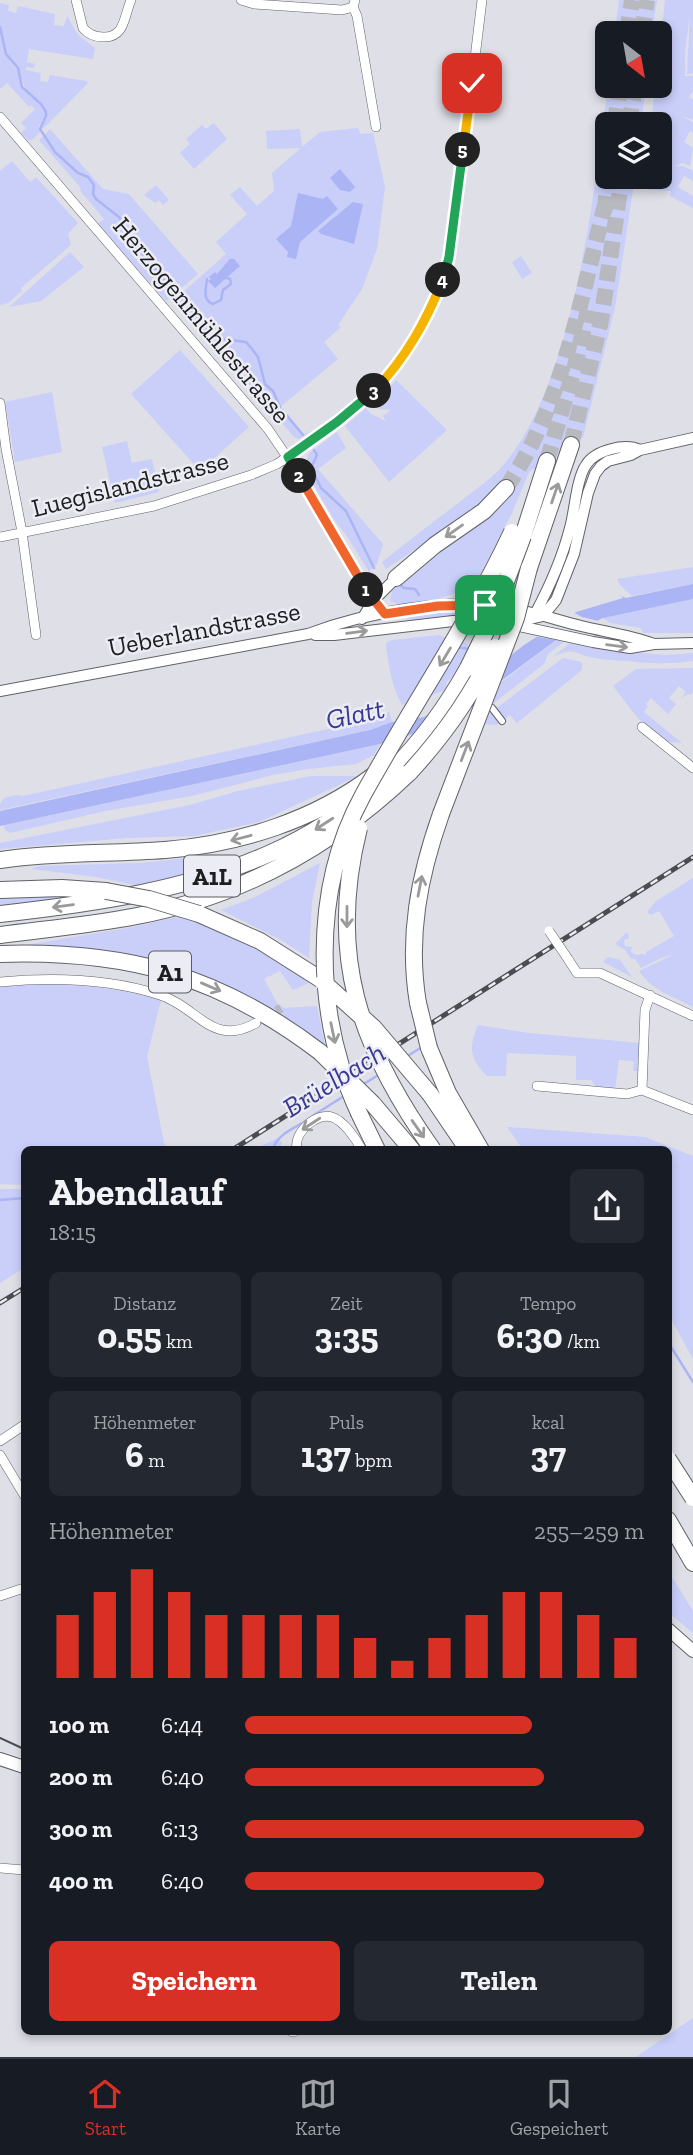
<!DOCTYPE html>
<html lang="de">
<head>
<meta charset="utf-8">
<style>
  :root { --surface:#171b24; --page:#242831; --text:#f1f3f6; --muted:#9ea1a6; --line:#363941; --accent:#d93025 }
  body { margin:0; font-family:"Zilla Slab",serif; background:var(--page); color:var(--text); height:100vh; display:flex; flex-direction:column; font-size:26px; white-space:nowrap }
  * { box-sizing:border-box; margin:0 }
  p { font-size:23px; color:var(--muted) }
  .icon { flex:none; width:38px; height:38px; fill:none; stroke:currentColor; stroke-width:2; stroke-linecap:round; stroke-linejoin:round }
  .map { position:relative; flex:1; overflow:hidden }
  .side { position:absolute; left:21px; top:1146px; width:651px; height:889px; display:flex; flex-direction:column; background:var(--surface); border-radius:10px; box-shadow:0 4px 10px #0003 }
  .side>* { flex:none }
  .needle { width:46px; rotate:149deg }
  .fabs { position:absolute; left:595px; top:21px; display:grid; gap:14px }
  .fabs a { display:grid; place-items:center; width:77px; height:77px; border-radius:10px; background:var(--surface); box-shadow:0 4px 10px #0003; font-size:35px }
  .pin { position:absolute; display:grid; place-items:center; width:60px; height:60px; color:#fff; margin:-30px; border-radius:14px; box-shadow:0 4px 10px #0006 }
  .km { position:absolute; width:35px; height:35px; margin:-18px; border-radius:50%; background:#222; color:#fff; font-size:19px; line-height:35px; text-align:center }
  .round { display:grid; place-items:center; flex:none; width:74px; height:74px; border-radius:10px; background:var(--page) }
  .summary { display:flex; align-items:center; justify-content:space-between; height:119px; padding:0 28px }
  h1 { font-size:38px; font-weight:800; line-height:52px }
  .stats { display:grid; grid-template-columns:repeat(3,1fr); gap:10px; height:119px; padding:7px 28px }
  .stats div { display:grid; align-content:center; border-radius:10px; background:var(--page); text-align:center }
  .stats b { font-size:35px; font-weight:800 }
  .stats small { font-size:19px; font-weight:400 }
  .stats p { font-size:19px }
  .chart { height:196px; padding:14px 28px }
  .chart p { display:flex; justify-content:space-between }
  .chart svg { width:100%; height:126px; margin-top:7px; stroke:var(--accent); stroke-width:6 }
  .action { display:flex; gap:14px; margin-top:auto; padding:14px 28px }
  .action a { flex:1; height:80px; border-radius:10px; background:var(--accent); color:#fff; font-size:28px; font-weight:800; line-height:80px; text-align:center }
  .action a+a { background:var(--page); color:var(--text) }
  ul { padding:0 28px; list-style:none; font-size:23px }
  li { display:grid; grid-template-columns:112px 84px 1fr; align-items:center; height:52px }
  li i { height:18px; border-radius:9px; background:var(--accent) }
  .tab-bar { display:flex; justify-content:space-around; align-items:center; height:98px; border-top:2px solid var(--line); background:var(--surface); font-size:19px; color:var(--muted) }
  .tab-bar a { display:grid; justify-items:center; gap:4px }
  .tab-bar .current { color:var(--accent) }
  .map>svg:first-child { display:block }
  .green { fill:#c9cff9 }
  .water { fill:#abb4f4 }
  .pier { fill:#dedfe7 }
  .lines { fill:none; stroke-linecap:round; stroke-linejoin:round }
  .stream { stroke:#abb4f4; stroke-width:2.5 }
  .minor-tunnel { stroke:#b8b8bf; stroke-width:9; stroke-dasharray:9 4.5; stroke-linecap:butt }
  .motorway-tunnel { stroke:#b8b8bf; stroke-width:16; stroke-dasharray:16 8; stroke-linecap:butt }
  .pedestrian-casing { stroke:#606268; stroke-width:8 }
  .minor-casing { stroke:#606268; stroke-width:10 }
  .tertiary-casing { stroke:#606268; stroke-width:12 }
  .secondary-casing { stroke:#606268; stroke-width:14 }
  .motorway-casing { stroke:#606268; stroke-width:18 }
  .pedestrian { stroke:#fff; stroke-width:6 }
  .minor { stroke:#fff; stroke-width:9 }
  .tertiary { stroke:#fff; stroke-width:10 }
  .secondary { stroke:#fff; stroke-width:12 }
  .motorway { stroke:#fff; stroke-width:16 }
  .tram { stroke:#4b4c50; stroke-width:2 }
  .rail-casing { stroke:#4b4c50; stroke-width:5 }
  .rail { stroke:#ebecf4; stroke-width:2.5; stroke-dasharray:8; stroke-linecap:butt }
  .minor-bridge-casing { stroke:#606268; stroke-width:10; stroke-linecap:butt }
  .motorway-bridge-casing { stroke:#606268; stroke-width:18; stroke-linecap:butt }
  .minor-bridge { stroke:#fff; stroke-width:9 }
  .motorway-bridge { stroke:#fff; stroke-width:16 }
  .oneway { stroke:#9a9a9b }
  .split-1-casing { stroke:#fff; stroke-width:14 }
  .split-2-casing { stroke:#fff; stroke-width:14 }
  .split-3-casing { stroke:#fff; stroke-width:14 }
  .split-4-casing { stroke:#fff; stroke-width:14 }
  .split-5-casing { stroke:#fff; stroke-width:14 }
  .split-6-casing { stroke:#fff; stroke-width:14 }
  .split-1 { stroke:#f0652b; stroke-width:9 }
  .split-2 { stroke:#f0652b; stroke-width:9 }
  .split-3 { stroke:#22a559; stroke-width:9 }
  .split-4 { stroke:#f5b400; stroke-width:9 }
  .split-5 { stroke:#22a559; stroke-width:9 }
  .split-6 { stroke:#f5b400; stroke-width:9 }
  .labels { text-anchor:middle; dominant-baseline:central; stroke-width:5; stroke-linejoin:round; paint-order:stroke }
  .shield { fill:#ebecf4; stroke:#5c5c60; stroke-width:2 }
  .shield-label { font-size:24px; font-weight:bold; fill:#1e1e21 }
  .street-label { font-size:26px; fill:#1e1e21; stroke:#ebecf4 }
  .water-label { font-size:28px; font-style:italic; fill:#393892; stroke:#ebecf4 }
</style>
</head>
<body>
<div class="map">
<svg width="693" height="2057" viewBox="0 0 693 2057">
  <rect width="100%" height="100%" fill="#dedfe7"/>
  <path class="green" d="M 619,0 L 657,0 L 652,33 L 615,33 Z
    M 665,0 L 693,0 L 693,73 L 687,74 L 690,15 L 685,51 L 685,76 L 693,76 L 693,91 L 689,97 L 693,100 L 693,120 L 681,116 L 693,122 L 693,133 L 690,131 L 684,142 L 693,148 L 690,166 L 683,163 L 675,166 L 683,166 L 693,171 L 693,181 L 684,176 L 678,187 L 693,196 L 693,208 L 670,196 L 671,191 L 643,189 L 645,177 L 660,177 L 660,124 L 651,124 L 655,86 L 660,86 L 660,45 Z
    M 0,3 L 9,5 L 8,11 L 16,13 L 18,6 L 55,14 L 54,25 L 64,26 L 67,16 L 78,35 L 95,48 L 93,59 L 29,49 L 27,62 L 35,64 L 34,68 L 26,67 L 26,70 L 41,73 L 40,81 L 48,82 L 50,75 L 86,81 L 88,83 L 43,129 L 41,127 L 47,118 L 46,111 L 41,102 L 26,91 L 19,70 L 7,53 L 0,25 Z
    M 0,28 L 5,54 L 18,71 L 22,88 L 40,103 L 45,111 L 45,117 L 39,126 L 40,132 L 32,140 L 28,140 L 21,133 L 26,128 L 21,123 L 35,109 L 31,105 L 29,107 L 7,83 L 0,89 Z
    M 608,86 L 646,86 L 641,124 L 607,124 L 607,177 L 635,177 L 615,308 L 583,437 L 529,472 L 512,513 L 474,586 C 450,594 414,613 390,601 L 392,590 L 444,530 L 386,569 L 382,562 C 408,541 435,521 462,500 C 474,491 488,481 499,470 C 574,389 594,193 608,86 Z
    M 214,123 L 227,139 L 194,169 L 180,153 L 190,144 L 186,139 L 202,125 L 206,129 Z
    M 358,128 L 360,134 L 373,133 L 385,187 L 377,249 L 362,289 L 338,325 L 341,327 L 324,342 L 338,359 L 273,413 L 175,299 L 226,254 L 216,242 L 247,214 L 230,195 L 240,187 L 257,206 L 274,191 L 272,173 L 301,148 L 267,149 L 266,131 L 300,129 L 302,147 L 320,132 Z
    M 50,129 L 103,189 L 129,194 L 198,274 L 166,301 L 98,224 L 104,219 L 81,192 L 80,187 L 39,140 Z
    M 12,161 L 30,182 L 36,177 L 78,223 L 68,234 L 71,245 L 21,288 L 22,291 L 8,303 L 0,305 L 0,171 Z
    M 156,185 L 169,200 L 163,205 L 159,200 L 155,203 L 144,195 Z
    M 70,252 L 84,267 L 41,301 L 9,307 Z
    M 521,256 L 532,273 L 522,279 L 512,262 Z
    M 180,350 L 249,427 L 200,471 L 131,394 Z
    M 396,380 L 447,430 L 389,482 L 345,426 L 366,408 L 371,414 L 386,421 L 383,416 L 391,410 L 378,409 L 388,398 L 384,393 Z
    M 52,392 L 62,452 L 15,462 L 5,402 Z
    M 283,408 L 304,434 L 309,432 L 300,439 L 295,438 L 275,415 Z
    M 337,432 L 346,448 L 318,469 L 383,544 L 377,564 L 369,572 L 347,536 L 335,521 L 305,471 L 308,454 Z
    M 127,441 L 132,463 L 152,459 L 159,492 L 115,503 L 102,447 Z
    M 693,567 L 693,584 L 632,596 L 620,585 L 617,579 Z
    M 693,599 L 693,633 L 643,633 L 641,628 L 610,623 L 603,618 Z
    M 456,609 L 488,610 L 485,615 L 460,615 L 407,620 L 406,615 Z
    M 439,635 L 452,641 L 465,642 L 480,657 L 446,682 L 447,689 L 443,691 L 403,705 C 393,694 387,658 386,643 L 392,640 Z
    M 556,640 L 564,642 L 548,654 L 544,664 L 490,706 L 499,684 Z
    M 570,643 L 633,652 L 666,655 L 693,653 L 693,661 C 671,664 650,664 628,661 C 615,660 601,660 590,657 C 572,652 573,648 554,656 Z
    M 563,658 L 582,662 L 582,670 L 517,723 L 510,715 L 496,725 L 482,724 L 486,716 Z
    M 693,668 L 693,692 L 690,695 L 688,694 L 681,698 L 686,692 L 679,686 L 669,698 L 676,704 L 668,714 L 651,698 L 646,704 L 648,706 L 644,712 L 682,743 C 677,742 670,743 666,741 C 645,732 627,703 613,686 L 636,669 Z
    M 389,712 L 392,722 L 370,730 L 0,810 L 0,804 L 4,798 L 17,795 L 23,796 L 369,720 Z
    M 380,744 L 374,755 L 356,764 L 308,769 L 273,775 L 192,796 L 105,811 L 10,833 L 5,830 L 4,825 Z
    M 311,776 L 358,776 L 259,822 L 194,836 L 126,838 L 0,849 L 0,843 L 190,805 L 238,791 Z
    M 218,855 L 229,857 L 211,866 L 144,887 L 96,877 L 31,869 L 39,866 L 141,863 Z
    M 320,863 L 312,902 L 309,958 L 283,941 L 221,910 L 255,897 Z
    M 693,878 L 693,1007 C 674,997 651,990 639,971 L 675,954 L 661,958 L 641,968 L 635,959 L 631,959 L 625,950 L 615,944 L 626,933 L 628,933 L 629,938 L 624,940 L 625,946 L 632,947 L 631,952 L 636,955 L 644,954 L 646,956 L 646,952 L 674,936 L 659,911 L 651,915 L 647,912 L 656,901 Z
    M 51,895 L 76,897 L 0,907 L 0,898 Z
    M 181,916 C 229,933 268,953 311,982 L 293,990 L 280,971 L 264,979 L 277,1003 L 284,1008 L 317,1006 L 325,1046 C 255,998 181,958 95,949 C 70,946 44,947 20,946 L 133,927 Z
    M 608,957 L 620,960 L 632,977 L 603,962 Z
    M 46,984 C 86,985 123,989 161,1000 L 147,1057 L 164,1143 L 169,1150 L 24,1150 L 24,1185 L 0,1184 L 0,986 Z
    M 478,1025 L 529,1033 L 640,1043 L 639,1071 L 633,1071 L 634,1061 L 619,1060 L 615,1090 L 597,1088 L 591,1080 L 576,1080 L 576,1056 L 507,1053 L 506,1076 L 487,1076 C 470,1059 468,1048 478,1025 Z
    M 507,1127 L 645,1137 L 693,1156 L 693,1359 L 669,1315 L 668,1150 L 523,1150 Z
    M 278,1138 L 282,1143 L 280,1150 L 253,1150 Z
    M 0,1189 L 24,1189 L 24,1268 L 0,1283 Z
    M 669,1572 L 693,1611 L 693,1633 L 669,1613 Z
    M 693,2018 L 693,2057 L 636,2057 Z"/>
  <path class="water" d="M 340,169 L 355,187 L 350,192 L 340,190 L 330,178 Z
    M 298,193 L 323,199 L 327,196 L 338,209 L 300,242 L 296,259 L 287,257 L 288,252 L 276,239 L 291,226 Z
    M 353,202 L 363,204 L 354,244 L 321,234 L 318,231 Z
    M 230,259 L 234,259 L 240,266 L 215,288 L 208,281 L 211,279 L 209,277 L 215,272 L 217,274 Z
    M 693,584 L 693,599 L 603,618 L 556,640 L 442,725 L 380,744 L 0,826 L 0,811 L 370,730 L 392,722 L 424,717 L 462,694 L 524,645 L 576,612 L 623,598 L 621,596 L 626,598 Z"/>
  <path class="pier" d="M 571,611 L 582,617 L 603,622 L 562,641 L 533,636 Z"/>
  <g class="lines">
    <path class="stream" d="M 0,27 L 6,54 L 18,68 L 22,87 L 41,104 L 46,112 L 46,116 L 40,129 L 55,152 L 78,173 L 88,177 L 94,185 L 93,194 L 96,199 L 119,217 L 136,246 L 175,292
      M 207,279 C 206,289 202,300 213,304 L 221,300 L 223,290 L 231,284 L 230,279 L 224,277
      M 179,296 L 212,334 L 223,339 L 246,342 L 252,349 L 258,357 L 265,384 L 273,391 L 280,407
      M 282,410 L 303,435
      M 314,450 L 317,455 L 311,468 L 321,488 L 346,511 L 374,568
      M 399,584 L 404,588 L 415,589 L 419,595
      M 455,647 L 469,649
      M 406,1057 L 422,1047
      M 362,1085 L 380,1074
      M 314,1115 L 344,1096
      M 273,1150 C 276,1135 294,1128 306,1121
      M 0,1200 L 24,1198
      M 668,1342 L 693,1382"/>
    <path class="minor-tunnel" d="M 265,1018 L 281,1008"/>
    <path class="motorway-tunnel" d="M 627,33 L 632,0
      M 642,33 L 647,0
      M 615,124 L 620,86
      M 629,124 L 635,86
      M 604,212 L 609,177
      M 571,445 L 601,321 L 622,177
      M 547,461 L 575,366 L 588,310
      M 506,488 C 563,404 580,301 605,205"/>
    <g class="pedestrian-casing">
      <path id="pedestrian" d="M 492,708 L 502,721"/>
    </g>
    <g class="minor-casing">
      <path id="minor" d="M 76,0 L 83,28 C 88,34 94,37 103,37 C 125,38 124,16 131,0
        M 241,0 L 254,4 L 342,10 L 353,7
        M 355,0 L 353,7 L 357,16 L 376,127
        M 0,117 L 268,429 L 287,457 L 373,601
        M 0,403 L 6,449 L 22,532 L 36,635
        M 0,537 L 154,506 L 251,475 L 277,464 L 318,436 L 358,406 L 389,376 L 408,351 L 422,325 L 445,276 L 457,206 L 482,0
        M 642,727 L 693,768
        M 568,959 L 577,973 L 600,973 L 693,1016
        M 0,982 C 54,977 108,978 160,995 C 198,1007 212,1048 256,1023
        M 537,1086 L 627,1094 L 642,1090 L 693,1110
        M 642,1090 L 645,1010 L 650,995
        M 297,1150 C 293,1132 317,1112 332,1117 C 344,1121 356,1139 362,1150
        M 0,1441 L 24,1425
        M 0,1455 L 24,1495
        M 0,1596 L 24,1588
        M 0,1868 L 24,1870
        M 292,2032 L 294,2032"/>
    </g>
    <g class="tertiary-casing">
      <path id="tertiary" d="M 535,614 C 550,586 562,559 570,528 C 575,511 576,480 586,465 C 595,450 625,443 640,450
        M 362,619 L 373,601 L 396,578
        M 513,623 L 543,616 L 556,600 L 574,554 L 588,493 L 595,474 L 601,466 L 608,461 L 631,455 L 640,450 L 693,438
        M 315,635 L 334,635 L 453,621 L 475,621 L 510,624 L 593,642 L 630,648 L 654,644 L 693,643
        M 0,691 L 308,634 C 363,613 450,597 508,608 C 533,612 557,620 581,626 C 606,632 630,635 654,644"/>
    </g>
    <g class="secondary-casing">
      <path id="secondary" d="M 668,1629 L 693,1651
        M 0,1759 L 24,1767"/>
    </g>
    <g class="motorway-casing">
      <path id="motorway" d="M 523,536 L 547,461
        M 529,568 L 571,445
        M 396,578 L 435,545 L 484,511 L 506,488
        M 0,860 C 55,852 110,854 165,850 C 240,844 315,820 374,775
        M 0,890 L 62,888 L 106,891
        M 0,914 C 199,892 363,857 468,668
        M 199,914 L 260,941 L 320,979
        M 0,935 C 46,929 92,925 137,916 C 242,896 333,846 410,772
        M 0,954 C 126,950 219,975 320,1052
        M 418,1003 C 407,938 419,876 441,814
        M 429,1048 L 448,1093 L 481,1150
        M 430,1094 L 468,1150
        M 373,1104 L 412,1150
        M 359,1113 L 377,1150
        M 668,1520 L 693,1563"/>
    </g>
    <use href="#pedestrian" class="pedestrian"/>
    <use href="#minor" class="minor"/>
    <use href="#tertiary" class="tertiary"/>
    <use href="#secondary" class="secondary"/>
    <use href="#motorway" class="motorway"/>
    <path class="tram" d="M 0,1738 L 24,1749"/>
    <g class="rail-casing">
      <path id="rail" d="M 232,1150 L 693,857
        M 0,1303 L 24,1288"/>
    </g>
    <use href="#rail" class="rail"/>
    <g class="minor-bridge-casing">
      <path id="minor-bridge" d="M 549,931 L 568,959"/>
    </g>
    <g class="motorway-bridge-casing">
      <path id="motorway-bridge" d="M 468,668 L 492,619 L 523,536
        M 410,772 C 445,734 473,694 495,647
        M 441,814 L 516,618 L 529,568
        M 359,828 C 327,955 359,1046 433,1150
        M 106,891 L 149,899 L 199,914
        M 323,982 L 374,1028 L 430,1094
        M 418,1003 L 429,1048
        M 320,1052 L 373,1104
        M 359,1113 C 314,1016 311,890 363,795 C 412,706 469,623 512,532
        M 668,1459 L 693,1498"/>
    </g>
    <use href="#minor-bridge" class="minor-bridge"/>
    <use href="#motorway-bridge" class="motorway-bridge"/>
  </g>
  <defs><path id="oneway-shaft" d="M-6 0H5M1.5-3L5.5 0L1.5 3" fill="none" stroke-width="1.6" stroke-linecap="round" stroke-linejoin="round" transform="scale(1.75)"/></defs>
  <g class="oneway">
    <use href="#oneway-shaft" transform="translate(555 493) rotate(-71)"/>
    <use href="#oneway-shaft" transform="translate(454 531) rotate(145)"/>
    <use href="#oneway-shaft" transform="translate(357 632) rotate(-8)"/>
    <use href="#oneway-shaft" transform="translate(617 646) rotate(7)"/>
    <use href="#oneway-shaft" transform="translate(445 657) rotate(121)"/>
    <use href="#oneway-shaft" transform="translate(465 751) rotate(-69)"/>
    <use href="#oneway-shaft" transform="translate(324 824) rotate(147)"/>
    <use href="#oneway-shaft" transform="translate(241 838) rotate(165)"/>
    <use href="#oneway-shaft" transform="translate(420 886) rotate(-79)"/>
    <use href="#oneway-shaft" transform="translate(63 906) rotate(173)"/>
    <use href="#oneway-shaft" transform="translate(347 917) rotate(90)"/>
    <use href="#oneway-shaft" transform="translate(211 987) rotate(23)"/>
    <use href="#oneway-shaft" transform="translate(333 1033) rotate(78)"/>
    <use href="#oneway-shaft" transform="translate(311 1124) rotate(147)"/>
    <use href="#oneway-shaft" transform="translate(418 1129) rotate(55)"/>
  </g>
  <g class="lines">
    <g class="split-1-casing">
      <path id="split-1" d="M 366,590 L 385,614 L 438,606 L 485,605"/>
    </g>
    <g class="split-2-casing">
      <path id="split-2" d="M 299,476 L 366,590"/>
    </g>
    <g class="split-3-casing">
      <path id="split-3" d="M 299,476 L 288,457 L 337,422 L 374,391"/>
    </g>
    <g class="split-4-casing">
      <path id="split-4" d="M 374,391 C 406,358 426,321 443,280"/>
    </g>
    <g class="split-5-casing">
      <path id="split-5" d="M 443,280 L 449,257 L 463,150"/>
    </g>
    <g class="split-6-casing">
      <path id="split-6" d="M 463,150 L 472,83"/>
    </g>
    <use href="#split-1" class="split-1"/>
    <use href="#split-2" class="split-2"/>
    <use href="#split-3" class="split-3"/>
    <use href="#split-4" class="split-4"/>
    <use href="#split-5" class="split-5"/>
    <use href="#split-6" class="split-6"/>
  </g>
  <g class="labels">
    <g class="shield">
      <rect x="184" y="855.5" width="56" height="41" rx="5"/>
      <rect x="149" y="951.5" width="42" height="41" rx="5"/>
    </g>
    <g class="shield-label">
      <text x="212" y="876">A1L</text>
      <text x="170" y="972">A1</text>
    </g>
    <g class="street-label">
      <text transform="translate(202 320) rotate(50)">Herzogenmühlestrasse</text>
      <text transform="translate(130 484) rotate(-14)">Luegislandstrasse</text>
      <text transform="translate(204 629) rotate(-11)">Ueberlandstrasse</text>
    </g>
    <g class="water-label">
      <text transform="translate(355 714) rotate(-12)">Glatt</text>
      <text transform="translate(334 1080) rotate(-32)">Brüelbach</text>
    </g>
  </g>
</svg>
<div class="fabs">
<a><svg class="needle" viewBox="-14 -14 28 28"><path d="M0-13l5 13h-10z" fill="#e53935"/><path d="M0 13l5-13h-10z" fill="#9ea1a6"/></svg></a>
<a><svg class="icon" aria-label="layers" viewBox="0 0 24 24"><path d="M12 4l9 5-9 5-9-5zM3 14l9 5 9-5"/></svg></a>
</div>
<div class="pin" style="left:485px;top:605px;background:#1e9e55"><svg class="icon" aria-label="arrive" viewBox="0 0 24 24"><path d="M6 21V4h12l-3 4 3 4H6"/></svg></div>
<div class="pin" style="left:472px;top:83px;background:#d93025"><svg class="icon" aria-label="check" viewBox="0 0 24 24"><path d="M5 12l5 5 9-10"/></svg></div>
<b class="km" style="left:366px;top:590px">1</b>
<b class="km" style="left:299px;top:476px">2</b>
<b class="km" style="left:374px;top:391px">3</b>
<b class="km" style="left:443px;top:280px">4</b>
<b class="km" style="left:463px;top:150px">5</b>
<section class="side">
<div class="summary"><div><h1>Abendlauf</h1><p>18:15</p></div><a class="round"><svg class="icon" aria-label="share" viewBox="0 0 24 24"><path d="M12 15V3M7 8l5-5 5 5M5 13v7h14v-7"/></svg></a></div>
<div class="stats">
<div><p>Distanz</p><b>0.55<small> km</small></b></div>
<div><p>Zeit</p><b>3:35</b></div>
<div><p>Tempo</p><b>6:30<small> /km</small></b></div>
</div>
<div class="stats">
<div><p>Höhenmeter</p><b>6<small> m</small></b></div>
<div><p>Puls</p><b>137<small> bpm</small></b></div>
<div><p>kcal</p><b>37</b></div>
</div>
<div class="chart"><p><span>Höhenmeter</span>255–259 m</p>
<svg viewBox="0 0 160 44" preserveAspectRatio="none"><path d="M5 44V22M15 44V14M25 44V6M35 44V14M45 44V22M55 44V22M65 44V22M75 44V22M85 44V30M95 44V38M105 44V30M115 44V22M125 44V14M135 44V14M145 44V22M155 44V30"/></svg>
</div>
<ul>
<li><b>100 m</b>6:44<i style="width:72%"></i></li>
<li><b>200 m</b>6:40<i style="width:75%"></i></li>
<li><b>300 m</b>6:13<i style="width:100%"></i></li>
<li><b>400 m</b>6:40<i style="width:75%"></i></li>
</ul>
<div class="action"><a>Speichern</a><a>Teilen</a></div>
</section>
</div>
<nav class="tab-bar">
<a class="current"><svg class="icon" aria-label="home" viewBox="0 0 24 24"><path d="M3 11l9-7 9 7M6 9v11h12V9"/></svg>Start</a>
<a><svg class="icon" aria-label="map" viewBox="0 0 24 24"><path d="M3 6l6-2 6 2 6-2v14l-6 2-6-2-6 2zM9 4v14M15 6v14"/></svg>Karte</a>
<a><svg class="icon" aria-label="saved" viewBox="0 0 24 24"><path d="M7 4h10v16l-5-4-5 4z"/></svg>Gespeichert</a>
</nav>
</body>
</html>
